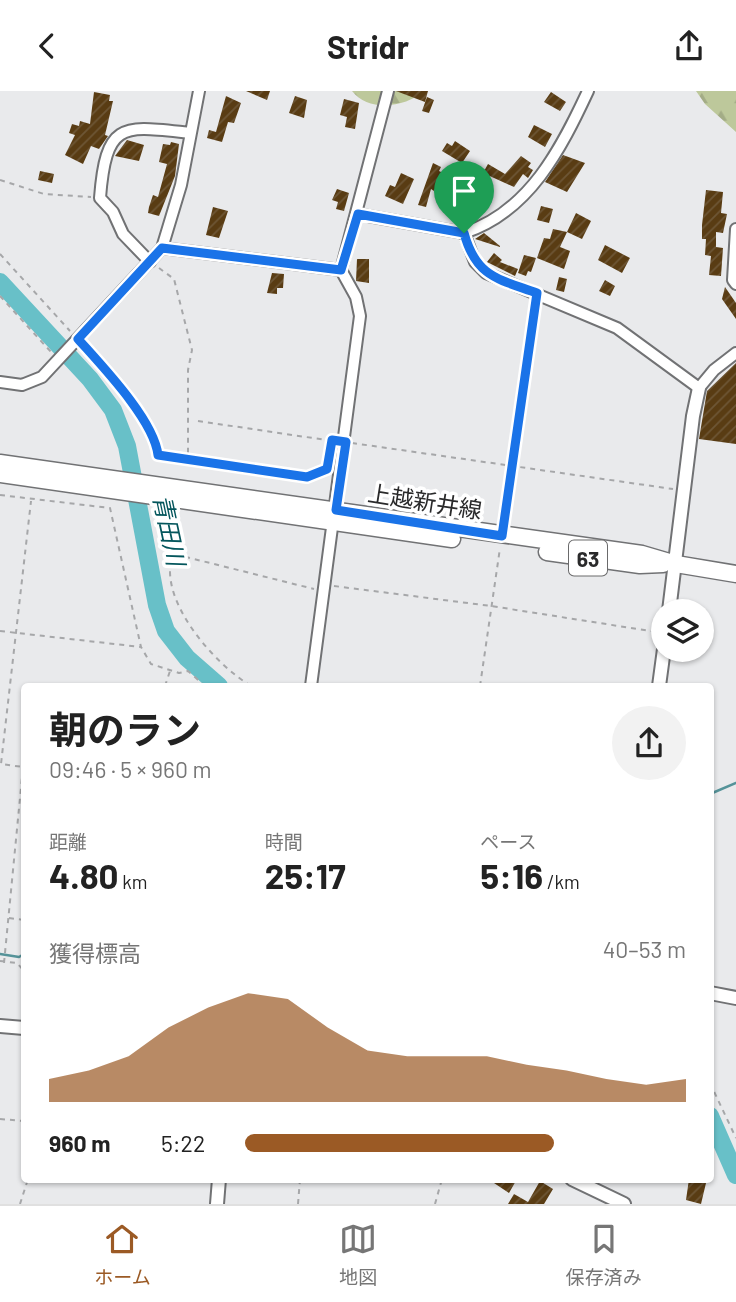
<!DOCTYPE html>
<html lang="ja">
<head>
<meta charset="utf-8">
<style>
  :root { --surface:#fff; --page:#f2f2f2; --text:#222; --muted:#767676; --line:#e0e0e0; --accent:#9b5a25 }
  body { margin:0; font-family:Barlow,"Noto Sans JP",sans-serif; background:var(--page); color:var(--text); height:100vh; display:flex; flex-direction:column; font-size:26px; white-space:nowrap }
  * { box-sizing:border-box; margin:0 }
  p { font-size:23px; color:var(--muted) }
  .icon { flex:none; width:38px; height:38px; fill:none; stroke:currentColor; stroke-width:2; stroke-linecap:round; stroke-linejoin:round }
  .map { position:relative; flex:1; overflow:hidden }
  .details { position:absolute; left:21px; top:592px; width:693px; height:500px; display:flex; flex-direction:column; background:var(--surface); border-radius:7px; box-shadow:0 2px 5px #0004 }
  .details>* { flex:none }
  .buttons { position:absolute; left:651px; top:508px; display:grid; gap:14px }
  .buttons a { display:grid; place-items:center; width:63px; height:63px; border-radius:50%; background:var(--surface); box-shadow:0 2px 5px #0004; font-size:35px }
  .pin { position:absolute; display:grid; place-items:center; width:60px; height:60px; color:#fff; margin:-72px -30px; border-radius:50% 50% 50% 0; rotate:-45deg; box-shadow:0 0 7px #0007 }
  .pin .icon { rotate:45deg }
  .round { display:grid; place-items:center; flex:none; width:74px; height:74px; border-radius:37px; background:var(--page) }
  .head { display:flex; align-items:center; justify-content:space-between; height:119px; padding:0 28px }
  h1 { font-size:38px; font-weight:700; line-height:52px }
  .metrics { display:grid; grid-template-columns:repeat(3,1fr); gap:10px; height:119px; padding:7px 28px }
  .metrics div { display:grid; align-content:center }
  .metrics b { font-size:35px; font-weight:700 }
  .metrics small { font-size:19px; font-weight:400 }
  .metrics p { font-size:19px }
  .chart { height:196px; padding:14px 28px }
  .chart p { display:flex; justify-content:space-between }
  .chart svg { width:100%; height:126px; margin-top:7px; fill:var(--accent); opacity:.7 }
  ul { padding:0 28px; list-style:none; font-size:23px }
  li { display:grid; grid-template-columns:112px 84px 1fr; align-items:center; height:52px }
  li i { height:18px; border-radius:9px; background:var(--accent) }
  header { display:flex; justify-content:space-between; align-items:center; height:91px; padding:0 28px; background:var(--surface); font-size:32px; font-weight:700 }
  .tab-bar { display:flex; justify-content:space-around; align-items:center; height:98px; border-top:2px solid var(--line); background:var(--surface); font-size:19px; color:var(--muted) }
  .tab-bar a { display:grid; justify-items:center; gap:4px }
  .tab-bar .selected { color:var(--accent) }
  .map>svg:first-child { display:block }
  .forest { fill:url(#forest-firs) }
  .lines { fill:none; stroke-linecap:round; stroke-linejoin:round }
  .stream { stroke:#559399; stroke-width:2.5 }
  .river { stroke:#68c0c8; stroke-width:18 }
  .building { fill:url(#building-hatch) }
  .minor-casing { stroke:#717274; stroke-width:14 }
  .tertiary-casing { stroke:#717274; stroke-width:16 }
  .primary-casing { stroke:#717274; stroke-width:19 }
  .path { stroke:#a6a7a9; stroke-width:2; stroke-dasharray:5 5; stroke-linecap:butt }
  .minor { stroke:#fff; stroke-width:10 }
  .tertiary { stroke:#fff; stroke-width:12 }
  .primary { stroke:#fff; stroke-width:16 }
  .route-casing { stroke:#fff; stroke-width:14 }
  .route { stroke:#1a73e8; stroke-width:9 }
  .labels { text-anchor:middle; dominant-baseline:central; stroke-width:7; stroke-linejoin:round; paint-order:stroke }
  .shield { fill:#fff; stroke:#6a6a6b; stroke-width:2 }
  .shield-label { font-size:21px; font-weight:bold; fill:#2a2a2b }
  .street-label { font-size:23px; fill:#2a2a2b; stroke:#fff }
  .water-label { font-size:24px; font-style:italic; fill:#04565c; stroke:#fff }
</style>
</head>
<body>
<header><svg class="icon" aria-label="back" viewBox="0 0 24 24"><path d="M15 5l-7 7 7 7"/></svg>Stridr<svg class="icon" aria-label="share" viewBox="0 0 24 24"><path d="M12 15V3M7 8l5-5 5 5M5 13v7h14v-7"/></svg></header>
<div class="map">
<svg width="736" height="1113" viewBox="0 0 736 1113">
  <defs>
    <pattern id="forest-firs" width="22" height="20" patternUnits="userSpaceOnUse" patternTransform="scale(1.75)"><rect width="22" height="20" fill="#bdc89b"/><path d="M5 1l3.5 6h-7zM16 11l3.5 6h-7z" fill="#a3ac86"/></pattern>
    <pattern id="building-hatch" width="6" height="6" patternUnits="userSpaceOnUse" patternTransform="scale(1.75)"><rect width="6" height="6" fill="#593c13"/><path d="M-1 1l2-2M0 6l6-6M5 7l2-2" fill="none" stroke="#6d5635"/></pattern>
  </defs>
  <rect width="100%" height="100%" fill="#e9eaec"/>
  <path class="forest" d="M 352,0 L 424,0 C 406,16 369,22 352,0 Z
    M 696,0 L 736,0 L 736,41 L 705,13 Z"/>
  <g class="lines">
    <path class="stream" d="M 710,703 L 736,692
      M 0,863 L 19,866 L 24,863"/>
    <path class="river" d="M 0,191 L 90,288 L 113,319 L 127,355 L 157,514 L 166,540 L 187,567 L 219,595
      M 710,1025 L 736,1084"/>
  </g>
  <path class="building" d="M 246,0 L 270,0 L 267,9 Z
    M 396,0 L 428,0 L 425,11 Z
    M 94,1 L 110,4 L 109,10 L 113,10 L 105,44 L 108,45 L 99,58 L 91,55 L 83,73 L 65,64 L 75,44 L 69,42 L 72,33 L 79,35 L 80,30 L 90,33 Z
    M 551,1 L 566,11 L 560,20 L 544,11 Z
    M 226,5 L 241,12 L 234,32 L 228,31 L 222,51 L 207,47 L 209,39 L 216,41 Z
    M 295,5 L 307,9 L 304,27 L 289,22 Z
    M 427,6 L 434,9 L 429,22 L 422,20 Z
    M 344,8 L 359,12 L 355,38 L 345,36 L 347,26 L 340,24 Z
    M 534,34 L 552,43 L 545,56 L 528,46 Z
    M 127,49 L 144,54 L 139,70 L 115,65 Z
    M 455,50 L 470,60 L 462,72 L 442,60 L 447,52 L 452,55 Z
    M 171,51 L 179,53 L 175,85 L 159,125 L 148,122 L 149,116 L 153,104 L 158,106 L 167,73 L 159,71 L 163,53 L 170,54 Z
    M 563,64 L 585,72 L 567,101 L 545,91 Z
    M 521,65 L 531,72 L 528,76 L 533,79 L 528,87 L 523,83 L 514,96 L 483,82 L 488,73 L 505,83 Z
    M 433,72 L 441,76 L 439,80 L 443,82 L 434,100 L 431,98 L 426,116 L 418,114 Z
    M 40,80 L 54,83 L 52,92 L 38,89 Z
    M 401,82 L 414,88 L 403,113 L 385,105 L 390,94 L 395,96 Z
    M 337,98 L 349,102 L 344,120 L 336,118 L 338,111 L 332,109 Z
    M 706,99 L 723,101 L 721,122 L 727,123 L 723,142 L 716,141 L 716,156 L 723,157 L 721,185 L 709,184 L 711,165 L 705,164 L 706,148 L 702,148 L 702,134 Z
    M 541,115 L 553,118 L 549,132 L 537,129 Z
    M 213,116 L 228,120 L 219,147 L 206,144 Z
    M 576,122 L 591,130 L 582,148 L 567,141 Z
    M 553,138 L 567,141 L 560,156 L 570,160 L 564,178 L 537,167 L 544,147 L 550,148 Z
    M 484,142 L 500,155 L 500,156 L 475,148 Z
    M 605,154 L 630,167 L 622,182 L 598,169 Z
    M 494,162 L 502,169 L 500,171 L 518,178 L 515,185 L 487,171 Z
    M 524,164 L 536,167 L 531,181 L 528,180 L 526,185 L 518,182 Z
    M 357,168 L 369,168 L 369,192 L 356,190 Z
    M 272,182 L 284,183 L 283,197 L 277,197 L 277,203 L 267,202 Z
    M 559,186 L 567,188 L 564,201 L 556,199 Z
    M 605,189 L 615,195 L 610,205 L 599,200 Z
    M 725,196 L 736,212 L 736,228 L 722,208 Z
    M 736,272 L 736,353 L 699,348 L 707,300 Z
    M 488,1088 L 517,1088 L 509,1102 Z
    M 689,1088 L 702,1088 L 706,1092 L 701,1113 L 686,1109 Z
    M 540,1090 L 553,1098 L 544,1113 L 508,1113 L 514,1103 L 528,1111 Z"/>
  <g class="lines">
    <g class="minor-casing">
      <path id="minor" d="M 357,123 L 464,142 C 529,121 561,58 588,0
        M 736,138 L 733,189 L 736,193
        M 464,142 L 475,171 L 486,182 L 617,237 L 699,297 L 714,279 L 736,262
        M 162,157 L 341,179
        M 150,171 L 123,143 L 113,121 L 100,107 C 106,28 124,35 191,42
        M 0,291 L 22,294 L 42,286 L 162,157 L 181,94 L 199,0
        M 311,595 L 360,225 L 356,206 L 341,179 L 388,0"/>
    </g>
    <g class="tertiary-casing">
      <path id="tertiary" d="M 669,520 L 693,325 L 699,297
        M 659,595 L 664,558
        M 710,902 L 736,907
        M 0,935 L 24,937
        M 572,1088 L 624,1113
        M 217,1113 L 219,1088"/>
    </g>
    <g class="primary-casing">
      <path id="primary" d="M 0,372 L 642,463 L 676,473 L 736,483
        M 0,383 L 452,448
        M 547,461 L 640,474 L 663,473"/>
    </g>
    <path class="path" d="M 0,89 L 44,103 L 91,106
      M 0,163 L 70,240
      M 159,177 L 174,188 L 192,259 L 188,279 L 188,368
      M 0,205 L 51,261
      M 85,257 C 109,283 154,329 158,364 L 307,386 L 326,378 L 332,351
      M 198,330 L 333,350
      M 352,352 L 673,398
      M 0,404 L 110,417 L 141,556 L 151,573 L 179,582 L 188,580 L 205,595
      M 504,430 L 535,213
      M 334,495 L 491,515 L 663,542
      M 0,540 L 141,556
      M 165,595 L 170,580
      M 251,595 C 216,574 162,514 171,470 L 186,466 L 314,498
      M 480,595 L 500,457
      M 9,827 L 24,829
      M 0,870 L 17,872 L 24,880
      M 4,872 L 23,676 L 1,673 L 31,410
      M 710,992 L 736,1047
      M 0,1028 L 24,1030
      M 20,1113 L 28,1088
      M 298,1113 L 300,1088
      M 435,1113 L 442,1088"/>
    <use href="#minor" class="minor"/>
    <use href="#tertiary" class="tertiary"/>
    <use href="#primary" class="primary"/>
  </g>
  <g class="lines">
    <g class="route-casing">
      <path id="route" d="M 358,123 L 464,142 C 476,186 498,188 537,202 L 502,445 L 336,419 L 346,351 L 332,349 L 327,378 L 307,386 L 158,364 C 154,329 102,275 78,248 L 162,157 L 341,179 Z"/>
    </g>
    <use href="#route" class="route"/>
  </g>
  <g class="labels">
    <rect class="shield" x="569" y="449.5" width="38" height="35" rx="5"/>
    <g class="shield-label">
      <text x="588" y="467">63</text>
    </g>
    <g class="street-label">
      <text transform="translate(425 410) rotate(9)">上越新井線</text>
    </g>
    <g class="water-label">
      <text transform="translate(170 439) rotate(78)">青田川</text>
    </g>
  </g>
</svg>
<div class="buttons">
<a><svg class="icon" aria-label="layers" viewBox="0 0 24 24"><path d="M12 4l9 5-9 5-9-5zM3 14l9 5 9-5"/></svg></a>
</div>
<div class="pin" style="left:464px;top:142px;background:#1e9e55"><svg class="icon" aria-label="arrive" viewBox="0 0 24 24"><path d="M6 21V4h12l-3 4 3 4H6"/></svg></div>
<section class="details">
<div class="head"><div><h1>朝のラン</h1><p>09:46 · 5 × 960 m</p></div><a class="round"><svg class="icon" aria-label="share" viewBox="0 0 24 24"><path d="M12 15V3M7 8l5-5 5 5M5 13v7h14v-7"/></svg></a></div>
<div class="metrics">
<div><p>距離</p><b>4.80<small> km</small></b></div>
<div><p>時間</p><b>25:17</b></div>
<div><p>ペース</p><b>5:16<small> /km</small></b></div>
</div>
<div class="chart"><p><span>獲得標高</span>40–53 m</p>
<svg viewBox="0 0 160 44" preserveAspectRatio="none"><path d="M0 44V36L10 33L20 28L30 18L40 11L50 6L60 8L70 18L80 26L90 28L100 28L110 28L120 31L130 33L140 36L150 38L160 36V44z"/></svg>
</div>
<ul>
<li><b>960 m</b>5:22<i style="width:70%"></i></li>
</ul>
</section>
</div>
<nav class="tab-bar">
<a class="selected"><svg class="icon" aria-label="home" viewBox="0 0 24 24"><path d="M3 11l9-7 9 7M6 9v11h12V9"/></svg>ホーム</a>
<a><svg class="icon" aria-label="map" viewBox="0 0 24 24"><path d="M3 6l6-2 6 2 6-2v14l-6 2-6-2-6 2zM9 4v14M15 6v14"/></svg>地図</a>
<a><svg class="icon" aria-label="saved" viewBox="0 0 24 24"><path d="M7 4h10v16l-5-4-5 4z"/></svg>保存済み</a>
</nav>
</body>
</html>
